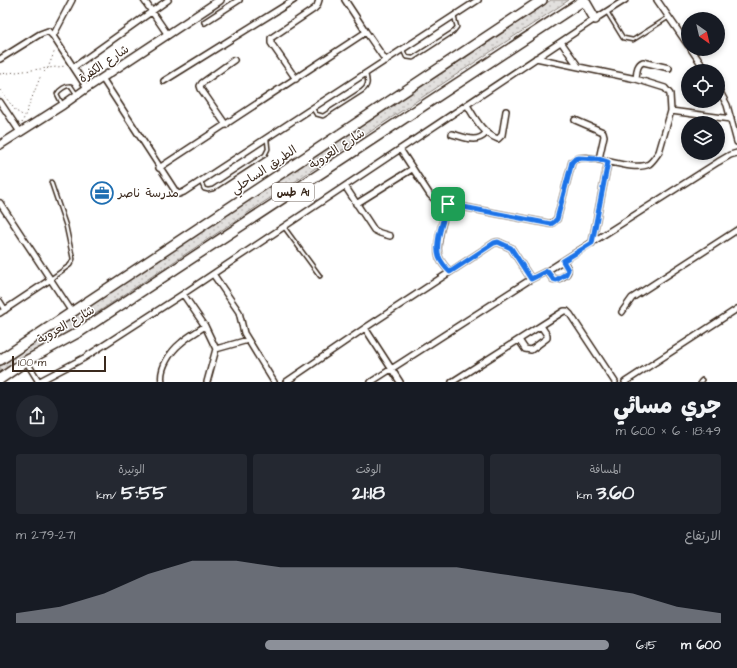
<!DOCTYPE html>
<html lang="ar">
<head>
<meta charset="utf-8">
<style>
  :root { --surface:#171b24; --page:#242831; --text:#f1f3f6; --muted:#9ea1a6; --accent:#8c9099 }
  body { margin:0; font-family:"Architects Daughter","Playpen Sans Arabic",sans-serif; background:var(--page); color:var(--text); direction:rtl; height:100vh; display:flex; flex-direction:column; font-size:15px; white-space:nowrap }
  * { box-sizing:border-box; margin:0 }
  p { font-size:13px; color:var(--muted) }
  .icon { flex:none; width:22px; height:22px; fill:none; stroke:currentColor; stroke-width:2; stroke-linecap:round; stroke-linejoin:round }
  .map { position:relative; height:382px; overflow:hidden; direction:ltr }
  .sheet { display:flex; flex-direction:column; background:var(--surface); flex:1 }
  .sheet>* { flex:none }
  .needle { width:26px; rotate:146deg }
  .controls { position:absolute; left:681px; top:12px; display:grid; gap:8px }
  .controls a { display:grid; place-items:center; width:44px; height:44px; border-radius:50%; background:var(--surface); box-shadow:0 2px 6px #0003; font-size:20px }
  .scale { position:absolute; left:12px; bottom:10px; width:94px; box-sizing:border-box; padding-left:4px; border:2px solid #3b2a1e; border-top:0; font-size:11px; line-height:14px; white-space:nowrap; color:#3b2a1e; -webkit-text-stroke:3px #fff; paint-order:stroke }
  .pin { position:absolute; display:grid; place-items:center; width:34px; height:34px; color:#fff; margin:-17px; border-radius:8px; box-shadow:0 2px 6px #0006 }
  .round { display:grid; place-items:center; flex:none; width:42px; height:42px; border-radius:21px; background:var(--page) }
  .overview { display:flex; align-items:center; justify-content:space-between; height:68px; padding:0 16px }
  h1 { font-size:22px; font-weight:800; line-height:30px }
  .figures { display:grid; grid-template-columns:repeat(3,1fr); gap:6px; height:68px; padding:4px 16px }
  .figures div { display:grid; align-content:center; border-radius:4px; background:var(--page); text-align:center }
  .figures b { font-size:20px; font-weight:800 }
  .figures small { font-size:11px; font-weight:400 }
  .figures p { font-size:11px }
  .chart { height:112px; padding:8px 16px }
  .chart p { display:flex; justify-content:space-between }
  .chart svg { width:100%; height:72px; margin-top:4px; fill:var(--accent); opacity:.7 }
  ul { padding:0 16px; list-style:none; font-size:13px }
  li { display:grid; grid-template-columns:64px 48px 1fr; align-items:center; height:30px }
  li i { height:10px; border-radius:5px; background:var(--accent) }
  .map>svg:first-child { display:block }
  .grass { fill:url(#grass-dots); stroke:#8e857e }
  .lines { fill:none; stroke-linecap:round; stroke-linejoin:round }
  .lane-casing { stroke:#3b2a1e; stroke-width:5.5 }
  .street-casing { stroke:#3b2a1e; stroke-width:8 }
  .secondary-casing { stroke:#3b2a1e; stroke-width:10 }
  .highway-casing { stroke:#3b2a1e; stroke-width:12 }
  .path { stroke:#3b2a1e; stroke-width:1; stroke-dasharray:1 3; stroke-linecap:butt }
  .lane { stroke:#fff; stroke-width:2.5 }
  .street { stroke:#fff; stroke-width:5 }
  .secondary { stroke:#fff; stroke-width:7 }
  .highway { stroke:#fff; stroke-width:9 }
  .route-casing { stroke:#fff; stroke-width:8 }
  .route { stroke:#1a73e8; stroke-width:5 }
  .labels { text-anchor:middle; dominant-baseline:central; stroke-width:3; stroke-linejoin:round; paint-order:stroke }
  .shield { fill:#fff; stroke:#766a62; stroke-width:1 }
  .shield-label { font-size:11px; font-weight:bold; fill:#3b2a1e }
  .street-label { font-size:12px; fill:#3b2a1e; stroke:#fff }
  .poi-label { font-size:12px; fill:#3b2a1e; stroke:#fff; text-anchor:start }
</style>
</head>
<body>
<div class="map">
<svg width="737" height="382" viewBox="0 0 737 382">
  <defs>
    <pattern id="grass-dots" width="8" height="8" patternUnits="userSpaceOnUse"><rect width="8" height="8" fill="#e2e0de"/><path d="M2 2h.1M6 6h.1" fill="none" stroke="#c3c0be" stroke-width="1.8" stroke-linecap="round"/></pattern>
  </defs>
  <rect width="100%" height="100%" fill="#fff"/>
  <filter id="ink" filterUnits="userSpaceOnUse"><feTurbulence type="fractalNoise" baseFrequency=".025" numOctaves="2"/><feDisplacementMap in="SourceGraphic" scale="8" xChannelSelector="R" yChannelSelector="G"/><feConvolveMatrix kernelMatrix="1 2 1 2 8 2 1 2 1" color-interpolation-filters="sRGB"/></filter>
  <g filter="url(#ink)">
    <path class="grass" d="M 551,0 L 569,0 L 0,377 L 0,365 Z"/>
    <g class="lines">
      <g class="lane-casing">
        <path id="lane" d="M 607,12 L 623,38 L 633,40 L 669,17
          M 403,50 L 406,57 L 413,58 L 453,32 L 457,27 L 454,16
          M 62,104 L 57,94 C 59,90 66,85 71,86 L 77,95
          M 313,109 L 316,114 L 323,116 L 362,91 C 369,86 368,81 366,74
          M 51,182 L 66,226 L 73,259 L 70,265 L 52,278
          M 201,182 L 204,189 L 208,190 L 213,189 L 265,155 L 268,149 L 267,139
          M 284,227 L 320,276
          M 700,382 L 702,380"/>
      </g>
      <g class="street-casing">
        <path id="street" d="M 144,0 L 168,35
          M 345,0 L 366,32 L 386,61
          M 657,0 L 688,45
          M 205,22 L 239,0
          M 53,36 L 72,0
          M 561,42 L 578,66
          M 691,49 L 706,71
          M 0,59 L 40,34 L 48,31 L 53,36 L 87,88
          M 74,67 L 168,0
          M 102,78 L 176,192 L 179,194 L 184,192 L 478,0
          M 296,79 L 271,43 L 271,38 L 314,9 L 317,6 L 319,0
          M 636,79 C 637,73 636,65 643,62 L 669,68
          M 164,81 L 294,0
          M 718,88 L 727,105 L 737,142
          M 0,102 L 20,132
          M 467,105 C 475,118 482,133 498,139 L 502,135 L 506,111
          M 671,111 L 731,119
          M 575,120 L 603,132 L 604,136 L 599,159
          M 226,125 L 201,89 L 200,86 L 202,83 L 234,60
          M 452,134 C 464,137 477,144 486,133
          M 400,149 L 430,195 L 434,199 L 448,204 L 551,224 L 557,219 L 572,162 C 584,148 630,174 649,164 C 653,161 656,156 659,152 L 671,111 L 670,94 L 665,88 L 636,79 L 536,58
          M 159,168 L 366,32
          M 345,186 L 374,230 L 380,233 L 390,236
          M 0,203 L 72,312
          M 356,204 L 412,169
          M 448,204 C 444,218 435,243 439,257 C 441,262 446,268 450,272
          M 592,243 L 608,162
          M 547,271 L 553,279 C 557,280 568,276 568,270 C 568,267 564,263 563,261
          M 213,274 L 239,312 L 244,333 L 274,382
          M 183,294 L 205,326 L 216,349 L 207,382
          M 0,302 L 5,310
          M 622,312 L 632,298 L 737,230
          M 0,313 L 51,279
          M 365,328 L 494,243 L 498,242 L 511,248 L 531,279
          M 519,340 L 525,349 L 531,350 L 547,338 L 547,335 L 541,326
          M 216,349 L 248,340
          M 26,361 L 39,382
          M 38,382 L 84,358 L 183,294 L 595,19 L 625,0
          M 162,382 C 159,368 171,351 181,343 C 188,336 197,332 205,326
          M 286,382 L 365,328 L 400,382
          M 371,382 L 531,279 L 547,271 L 718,162 L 730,155 L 737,153
          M 452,382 L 564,311 L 567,311 L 570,314 L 615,382
          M 625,382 L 737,309"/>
      </g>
      <g class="secondary-casing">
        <path id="secondary" d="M 0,145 L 63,105 L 87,88 L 220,0"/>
      </g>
      <g class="highway-casing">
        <path id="highway" d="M 584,0 L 595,19
          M 0,360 L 542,0
          M 0,379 L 26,361 L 81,331 L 584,0"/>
      </g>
      <path class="path" d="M 0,74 L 48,68 L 55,50
        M 0,90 L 16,111 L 24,116
        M 22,123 L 41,75 L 48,68 L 66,66"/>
      <use href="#lane" class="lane"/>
      <use href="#street" class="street"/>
      <use href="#secondary" class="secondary"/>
      <use href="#highway" class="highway"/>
    </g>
  </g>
  <g class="lines" filter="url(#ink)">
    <g class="route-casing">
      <path id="route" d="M 579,158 L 599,159 L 608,162 L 592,243 L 563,261 L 568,270 L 566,274 L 556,280 L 553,279 L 547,271 L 531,279 L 511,248 L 498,242 L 494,243 L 450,272 C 446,268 441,262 439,257 C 434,243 444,218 448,204 L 551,224 L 554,222 L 557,219 L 572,162 L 575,159 Z"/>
    </g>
    <use href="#route" class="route"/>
  </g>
  <defs>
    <g id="office-ring" transform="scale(1.15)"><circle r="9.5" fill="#fff" stroke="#1f6fb2" stroke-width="1.5"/><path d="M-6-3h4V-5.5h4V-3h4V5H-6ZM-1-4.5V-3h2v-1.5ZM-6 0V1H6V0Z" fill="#1f6fb2"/></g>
  </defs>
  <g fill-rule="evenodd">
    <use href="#office-ring" x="102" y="193"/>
  </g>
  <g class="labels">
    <rect class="shield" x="272" y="183" width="42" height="18" rx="3"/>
    <g class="shield-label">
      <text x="293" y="192">طس A1</text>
    </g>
    <g class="street-label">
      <text transform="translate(104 64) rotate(-34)">شارع الكفرة</text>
      <text transform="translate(337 149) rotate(-33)">شارع العروبة</text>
      <text transform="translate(264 170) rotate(-34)">الطريق الساحلي</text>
      <text transform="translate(66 325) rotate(-30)">شارع العروبة</text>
    </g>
    <g class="poi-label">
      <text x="118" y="193">مدرسة ناصر</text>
    </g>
  </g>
</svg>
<div class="controls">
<a><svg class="needle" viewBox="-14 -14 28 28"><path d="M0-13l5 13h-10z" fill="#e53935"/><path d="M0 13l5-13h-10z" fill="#9ea1a6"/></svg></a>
<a><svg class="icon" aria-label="locate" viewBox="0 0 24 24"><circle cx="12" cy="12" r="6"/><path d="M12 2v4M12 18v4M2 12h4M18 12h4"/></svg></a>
<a><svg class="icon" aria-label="layers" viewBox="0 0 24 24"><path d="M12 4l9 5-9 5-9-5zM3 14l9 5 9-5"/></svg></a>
</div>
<div class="scale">100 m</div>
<div class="pin" style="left:448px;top:204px;background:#1e9e55"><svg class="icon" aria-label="arrive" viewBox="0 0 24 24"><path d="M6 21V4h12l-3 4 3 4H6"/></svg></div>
</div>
<section class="sheet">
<div class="overview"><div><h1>جري مسائي</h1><p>18:49 · 6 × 600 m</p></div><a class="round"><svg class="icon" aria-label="share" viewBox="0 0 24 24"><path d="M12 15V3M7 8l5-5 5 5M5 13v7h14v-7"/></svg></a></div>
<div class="figures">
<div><p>المسافة</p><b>3.60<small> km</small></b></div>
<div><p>الوقت</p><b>21:18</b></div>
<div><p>الوتيرة</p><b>5:55<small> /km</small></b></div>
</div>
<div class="chart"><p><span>الارتفاع</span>271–279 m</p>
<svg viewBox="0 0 160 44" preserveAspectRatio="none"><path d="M0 44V38L10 34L20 26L30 14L40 6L50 6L60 10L70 10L80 10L90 10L100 10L110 14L120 18L130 22L140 26L150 34L160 38V44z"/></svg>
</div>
<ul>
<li><b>600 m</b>6:15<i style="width:58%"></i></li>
</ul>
</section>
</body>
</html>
